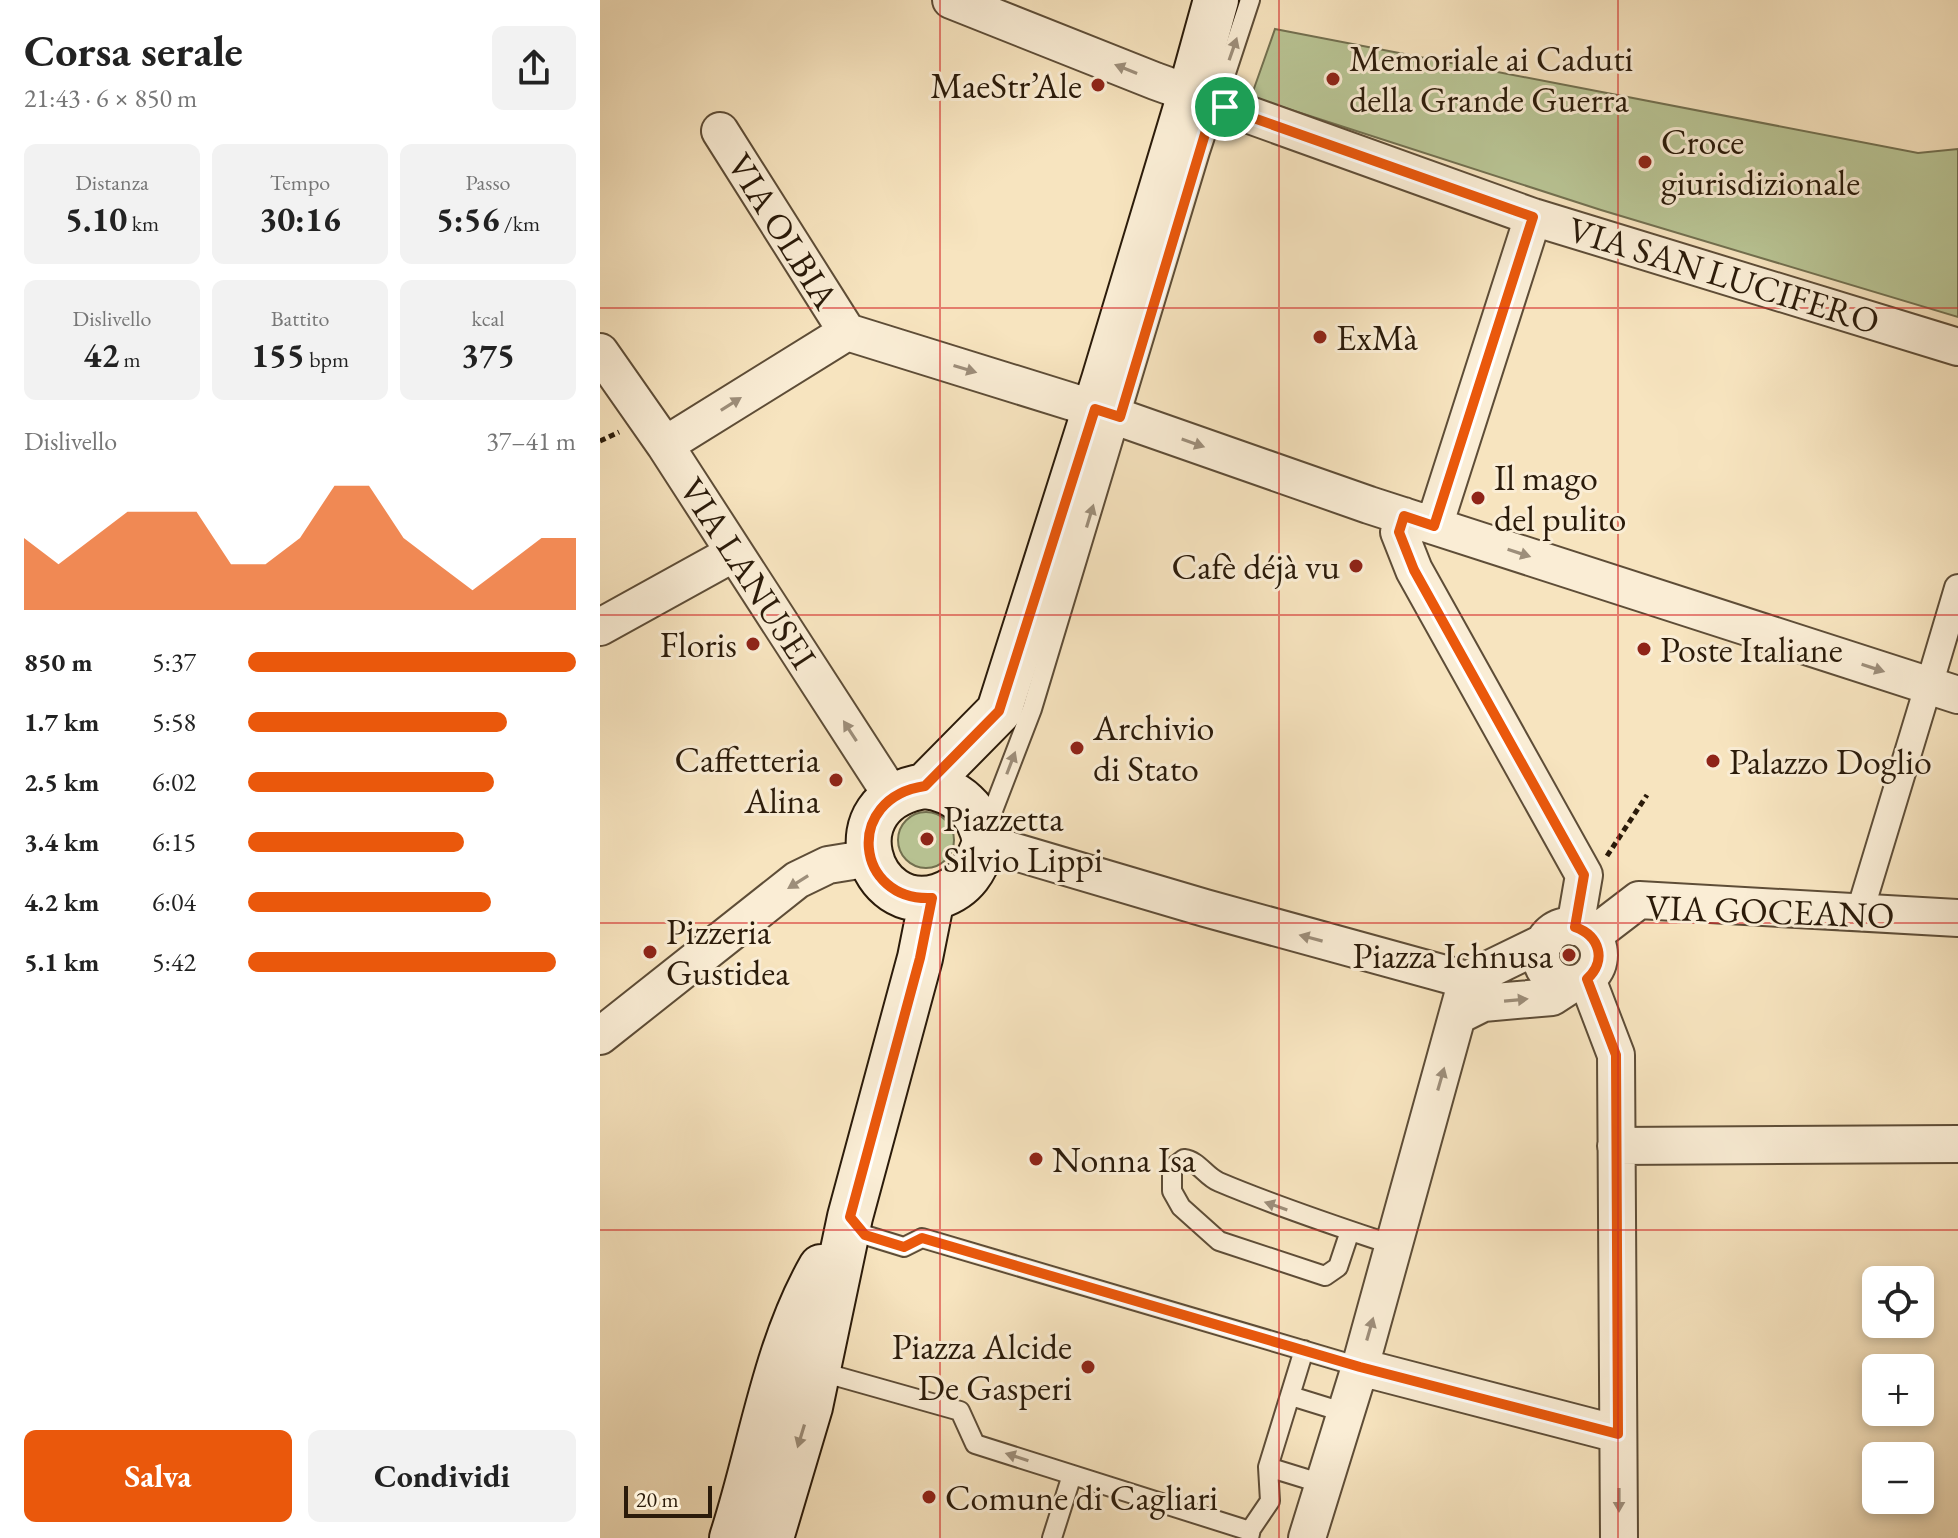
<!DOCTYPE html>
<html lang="it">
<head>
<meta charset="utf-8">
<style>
  :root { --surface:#fff; --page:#f2f2f2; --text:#222; --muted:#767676; --accent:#ea580c }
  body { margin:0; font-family:"EB Garamond",serif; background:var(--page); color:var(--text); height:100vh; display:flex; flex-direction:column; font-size:30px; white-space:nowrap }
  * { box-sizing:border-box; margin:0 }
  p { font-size:26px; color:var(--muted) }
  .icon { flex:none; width:44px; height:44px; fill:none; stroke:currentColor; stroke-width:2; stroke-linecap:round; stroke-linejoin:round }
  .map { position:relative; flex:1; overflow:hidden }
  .sheet { display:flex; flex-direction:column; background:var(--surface); width:600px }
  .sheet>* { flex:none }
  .controls { position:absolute; left:1262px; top:1266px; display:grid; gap:16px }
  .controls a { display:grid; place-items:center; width:72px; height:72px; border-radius:12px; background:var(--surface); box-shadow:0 4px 12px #0003; font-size:40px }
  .scale { position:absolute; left:24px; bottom:20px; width:88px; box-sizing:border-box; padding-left:8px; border:4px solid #2b1b0a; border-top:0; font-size:22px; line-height:28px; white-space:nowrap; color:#2b1b0a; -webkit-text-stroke:6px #faedd5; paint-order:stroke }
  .pin { position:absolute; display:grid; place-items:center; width:68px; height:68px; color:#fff; margin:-34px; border:4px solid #fff; border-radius:50%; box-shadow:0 2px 8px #0007 }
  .round { display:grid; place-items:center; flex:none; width:84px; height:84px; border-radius:12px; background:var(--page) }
  .summary { display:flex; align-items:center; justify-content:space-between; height:136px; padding:0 24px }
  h1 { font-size:44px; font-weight:700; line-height:60px }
  .metrics { display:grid; grid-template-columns:repeat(3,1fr); gap:12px; height:136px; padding:8px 24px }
  .metrics div { display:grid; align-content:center; border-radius:12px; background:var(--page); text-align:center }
  .metrics b { font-size:34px; font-weight:700 }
  .metrics small { font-size:22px; font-weight:400 }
  .metrics p { font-size:22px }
  .chart { height:224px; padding:16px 24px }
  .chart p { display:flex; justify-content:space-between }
  .chart svg { width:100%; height:144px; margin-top:8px; fill:var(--accent); opacity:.7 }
  .primary-button { display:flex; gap:16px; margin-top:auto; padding:16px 24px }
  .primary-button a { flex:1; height:92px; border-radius:12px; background:var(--accent); color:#fff; font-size:32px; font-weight:700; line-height:92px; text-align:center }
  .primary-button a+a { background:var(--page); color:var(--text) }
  ul { padding:0 24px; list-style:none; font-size:26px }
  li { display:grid; grid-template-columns:128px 96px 1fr; align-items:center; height:60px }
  li i { height:20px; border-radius:10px; background:var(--accent) }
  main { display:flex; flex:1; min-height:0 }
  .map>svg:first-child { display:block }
  .green { fill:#b9c595; stroke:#727050; stroke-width:2 }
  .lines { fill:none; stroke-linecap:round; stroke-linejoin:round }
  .service-casing { stroke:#5e4d37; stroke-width:22 }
  .pedestrian-casing { stroke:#5e4d37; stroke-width:30 }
  .minor-casing { stroke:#5e4d37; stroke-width:40 }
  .secondary-casing { stroke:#2b1b0a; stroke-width:48 }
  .path { stroke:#2b1b0a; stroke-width:5; stroke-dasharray:6 4; stroke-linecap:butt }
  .service { stroke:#faedd5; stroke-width:18 }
  .pedestrian { stroke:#faedd5; stroke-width:26 }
  .minor { stroke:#faedd5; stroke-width:36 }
  .secondary { stroke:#faedd5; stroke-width:44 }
  .oneway { fill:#9d8e7a }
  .route-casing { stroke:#fff; stroke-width:16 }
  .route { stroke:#ea580c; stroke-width:10 }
  .grid { fill:none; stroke:#d62828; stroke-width:2; stroke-opacity:0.55 }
  .poi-dot { fill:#8f2418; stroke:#faedd5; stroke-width:3 }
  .labels { text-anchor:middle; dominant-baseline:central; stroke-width:6; stroke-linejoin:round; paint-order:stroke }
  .poi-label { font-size:36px; fill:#2b1b0a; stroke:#faedd5; text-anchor:start }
  .street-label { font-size:36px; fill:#2b1b0a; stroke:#faedd5 }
</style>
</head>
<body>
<main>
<section class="sheet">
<div class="summary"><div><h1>Corsa serale</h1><p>21:43 · 6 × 850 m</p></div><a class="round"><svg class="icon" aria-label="share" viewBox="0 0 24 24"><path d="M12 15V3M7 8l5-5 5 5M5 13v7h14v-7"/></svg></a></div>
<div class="metrics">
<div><p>Distanza</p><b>5.10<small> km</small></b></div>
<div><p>Tempo</p><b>30:16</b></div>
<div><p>Passo</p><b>5:56<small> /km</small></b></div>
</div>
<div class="metrics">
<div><p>Dislivello</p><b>42<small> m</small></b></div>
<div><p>Battito</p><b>155<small> bpm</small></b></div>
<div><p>kcal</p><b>375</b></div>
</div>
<div class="chart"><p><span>Dislivello</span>37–41 m</p>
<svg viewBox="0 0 160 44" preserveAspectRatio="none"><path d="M0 44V22L10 30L20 22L30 14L40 14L50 14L60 30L70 30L80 22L90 6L100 6L110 22L120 30L130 38L140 30L150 22L160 22V44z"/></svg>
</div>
<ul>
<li><b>850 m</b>5:37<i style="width:100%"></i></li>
<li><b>1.7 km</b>5:58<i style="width:79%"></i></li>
<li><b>2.5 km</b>6:02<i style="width:75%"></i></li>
<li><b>3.4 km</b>6:15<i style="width:66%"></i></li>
<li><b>4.2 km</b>6:04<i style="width:74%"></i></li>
<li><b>5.1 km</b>5:42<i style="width:94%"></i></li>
</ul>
<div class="primary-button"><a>Salva</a><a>Condividi</a></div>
</section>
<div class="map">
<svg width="1358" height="1538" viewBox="0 0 1358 1538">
  <rect width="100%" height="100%" fill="#f7e4bf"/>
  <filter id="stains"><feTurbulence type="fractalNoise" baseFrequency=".0025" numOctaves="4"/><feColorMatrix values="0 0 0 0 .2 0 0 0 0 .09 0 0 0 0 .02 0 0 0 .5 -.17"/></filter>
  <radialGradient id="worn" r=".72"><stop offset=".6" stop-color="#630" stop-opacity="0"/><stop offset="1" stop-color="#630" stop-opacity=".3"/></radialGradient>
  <path class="green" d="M 675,29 L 1318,153 L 1358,149 L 1358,317 L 1001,210 L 651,97 Z
    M298 840a28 28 0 1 1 56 0a28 28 0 1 1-56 0Z"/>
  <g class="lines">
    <g class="service-casing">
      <path id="service" d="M 387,826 L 432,709 L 600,152 L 650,0
        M 252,1220 L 265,1235 L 304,1247 L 322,1238 L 760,1367
        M 750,1231 L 738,1267 L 725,1276 L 619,1241 L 581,1207 L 572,1191 L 572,1168 L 584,1159 C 599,1161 605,1176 619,1182 C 671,1204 724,1222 778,1240
        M 218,1371 L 360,1411 L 375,1444 L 650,1531 L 651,1529
        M 691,1396 L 746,1413
        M 668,1467 L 723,1484
        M 452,1538 L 472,1475
        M 649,1538 L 651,1529 L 670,1501 L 668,1467 L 704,1350"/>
    </g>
    <g class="pedestrian-casing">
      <path id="pedestrian" d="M 1333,672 L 1358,588
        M 1260,911 L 1324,700"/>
    </g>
    <g class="minor-casing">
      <path id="minor" d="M 351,0 L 555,81 L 933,217 L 1358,347
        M 120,131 L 247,332
        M 0,352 L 65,445 L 292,796
        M 65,445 L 247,332 L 495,409 L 769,505 L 1358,695
        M 804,516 L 799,532 L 814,570 L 984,875 L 975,927
        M 834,526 L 933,217
        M 0,627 L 134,553
        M 385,843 L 605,908 L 867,980
        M941 955a29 29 0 1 1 58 0a29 29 0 1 1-58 0Z
        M 992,936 L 1039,900 L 1358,918
        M 987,979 L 1016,1055 L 1019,1538
        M 867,980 L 945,942
        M 859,1015 L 883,1003 L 952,997 L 972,984
        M 0,1036 L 197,880 L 228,865 L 271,858
        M 1016,1146 L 1358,1144
        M 760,1367 L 1018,1434
        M 707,1538 L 760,1367 L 867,980"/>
    </g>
    <g class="secondary-casing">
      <path id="secondary" d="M 325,786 L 399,711 L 504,380 L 590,94 L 616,0
        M 325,786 C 356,789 381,811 385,843 C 375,869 366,887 339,896 C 268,918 231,800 325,786 Z
        M 132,1538 C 161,1449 174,1349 221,1267
        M 171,1538 L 210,1407 L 250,1217 L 320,958 L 332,898"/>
    </g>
    <path class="path" d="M 0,441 L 19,432
      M 1007,856 L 1047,795"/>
    <use href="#service" class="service"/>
    <use href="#pedestrian" class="pedestrian"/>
    <use href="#minor" class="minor"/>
    <use href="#secondary" class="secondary"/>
  </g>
  <defs><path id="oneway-solid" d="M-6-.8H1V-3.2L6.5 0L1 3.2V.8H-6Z" transform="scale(2)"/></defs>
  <g class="oneway">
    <use href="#oneway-solid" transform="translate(633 49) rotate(-71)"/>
    <use href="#oneway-solid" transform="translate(526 69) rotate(-158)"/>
    <use href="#oneway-solid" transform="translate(365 369) rotate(17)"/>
    <use href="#oneway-solid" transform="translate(131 404) rotate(-32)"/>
    <use href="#oneway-solid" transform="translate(593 443) rotate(19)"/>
    <use href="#oneway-solid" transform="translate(490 516) rotate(-73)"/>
    <use href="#oneway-solid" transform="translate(919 553) rotate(18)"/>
    <use href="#oneway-solid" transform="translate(1273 668) rotate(18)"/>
    <use href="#oneway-solid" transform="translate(250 731) rotate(-123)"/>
    <use href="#oneway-solid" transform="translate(411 763) rotate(-69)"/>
    <use href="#oneway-solid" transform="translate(198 882) rotate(148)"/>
    <use href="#oneway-solid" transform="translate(711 938) rotate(-165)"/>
    <use href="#oneway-solid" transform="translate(916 1000) rotate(-5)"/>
    <use href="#oneway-solid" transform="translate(841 1079) rotate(-74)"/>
    <use href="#oneway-solid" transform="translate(676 1206) rotate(-161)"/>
    <use href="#oneway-solid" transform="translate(770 1329) rotate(-74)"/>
    <use href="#oneway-solid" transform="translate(201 1436) rotate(107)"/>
    <use href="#oneway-solid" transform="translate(417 1457) rotate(-162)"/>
    <use href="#oneway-solid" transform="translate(1019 1500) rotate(90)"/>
  </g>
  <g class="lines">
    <g class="route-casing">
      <path id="route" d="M 614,104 L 933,217 L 834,526 L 804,516 L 799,532 L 814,570 L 984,875 L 975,927 C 1000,936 1007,961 987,979 L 1016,1055 L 1018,1434 L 760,1367 L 322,1238 L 304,1247 L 265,1235 L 250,1217 L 320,958 L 332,898 C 255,902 243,798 325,786 L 399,711 L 495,409 L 520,417 Z"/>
    </g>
    <use href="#route" class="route"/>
  </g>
  <path class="grid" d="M 340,0 L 340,1538M 679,0 L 679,1538M 1018,0 L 1018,1538M 0,308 L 1358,308M 0,615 L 1358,615M 0,923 L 1358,923M 0,1230 L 1358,1230"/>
  <g class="poi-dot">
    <circle cx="733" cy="79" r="8"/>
    <circle cx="498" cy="85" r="8"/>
    <circle cx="1045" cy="162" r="8"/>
    <circle cx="720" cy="337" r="8"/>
    <circle cx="878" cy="498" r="8"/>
    <circle cx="756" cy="566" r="8"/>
    <circle cx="153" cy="644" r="8"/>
    <circle cx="1044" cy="649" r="8"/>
    <circle cx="477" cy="748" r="8"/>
    <circle cx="1113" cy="761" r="8"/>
    <circle cx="236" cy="780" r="8"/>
    <circle cx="327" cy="839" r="8"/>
    <circle cx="50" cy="952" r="8"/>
    <circle cx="969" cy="955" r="8"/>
    <circle cx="436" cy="1159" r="8"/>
    <circle cx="488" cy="1367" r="8"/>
    <circle cx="329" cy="1497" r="8"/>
  </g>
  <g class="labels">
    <g class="poi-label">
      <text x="749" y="58">Memoriale ai Caduti<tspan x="749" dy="41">della Grande Guerra</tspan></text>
      <text x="482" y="85" text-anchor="end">MaeStr’Ale</text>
      <text x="1061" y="141">Croce<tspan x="1061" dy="41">giurisdizionale</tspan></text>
      <text x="736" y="337">ExMà</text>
      <text x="894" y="477">Il mago<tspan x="894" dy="41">del pulito</tspan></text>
      <text x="740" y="566" text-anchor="end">Cafè déjà vu</text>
      <text x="137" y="644" text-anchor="end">Floris</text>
      <text x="1060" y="649">Poste Italiane</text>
      <text x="493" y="727">Archivio<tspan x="493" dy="41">di Stato</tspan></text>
      <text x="220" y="759" text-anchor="end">Caffetteria<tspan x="220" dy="41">Alina</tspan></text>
      <text x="1129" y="761">Palazzo Doglio</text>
      <text x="343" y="818">Piazzetta<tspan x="343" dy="41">Silvio Lippi</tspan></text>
      <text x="66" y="931">Pizzeria<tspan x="66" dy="41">Gustidea</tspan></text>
      <text x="953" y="955" text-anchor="end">Piazza Ichnusa</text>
      <text x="452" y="1159">Nonna Isa</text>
      <text x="472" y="1346" text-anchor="end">Piazza Alcide<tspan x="472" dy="41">De Gasperi</tspan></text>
      <text x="345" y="1497">Comune di Cagliari</text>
    </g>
    <g class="street-label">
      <text transform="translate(183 231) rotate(58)">VIA OLBIA</text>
      <text transform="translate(1124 275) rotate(17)">VIA SAN LUCIFERO</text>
      <text transform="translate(148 573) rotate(57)">VIA LANUSEI</text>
      <text transform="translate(1170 911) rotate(2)">VIA GOCEANO</text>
    </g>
  </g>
  <rect width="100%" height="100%" filter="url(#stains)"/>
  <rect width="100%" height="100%" fill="url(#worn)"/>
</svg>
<div class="controls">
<a><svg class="icon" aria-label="locate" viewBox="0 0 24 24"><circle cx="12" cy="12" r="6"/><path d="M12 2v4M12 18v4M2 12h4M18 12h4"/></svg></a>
<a>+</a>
<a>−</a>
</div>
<div class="scale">20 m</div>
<div class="pin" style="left:625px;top:107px;background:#1e9e55"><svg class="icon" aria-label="arrive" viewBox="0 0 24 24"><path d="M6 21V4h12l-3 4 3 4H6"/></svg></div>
</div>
</main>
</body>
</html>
